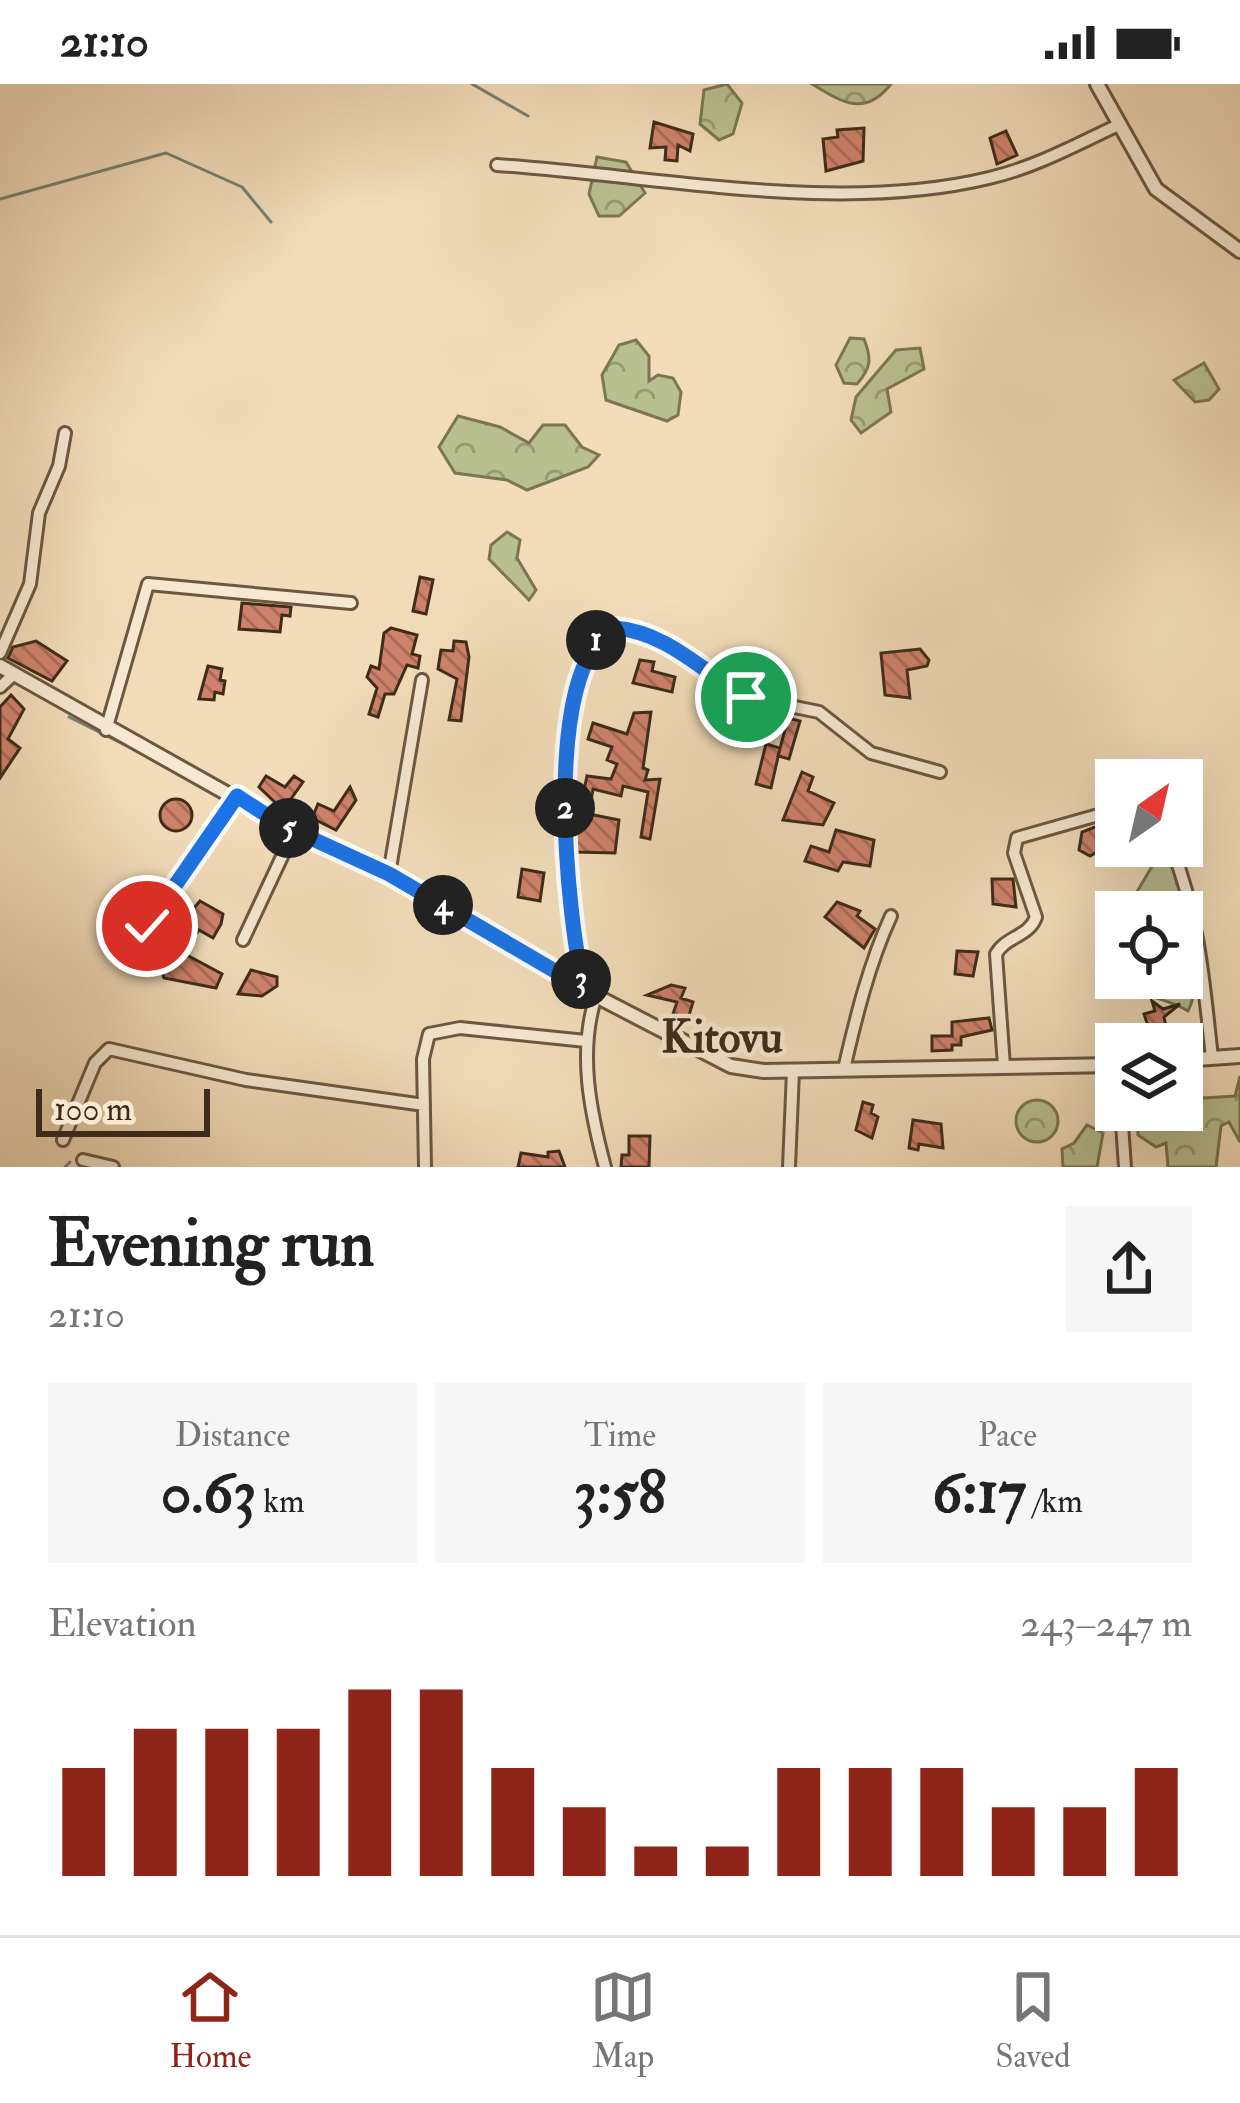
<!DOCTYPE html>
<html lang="en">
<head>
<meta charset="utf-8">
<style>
  :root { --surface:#fff; --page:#f6f6f6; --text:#222; --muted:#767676; --line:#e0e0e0; --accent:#8f2418 }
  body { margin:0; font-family:"IM FELL Double Pica",serif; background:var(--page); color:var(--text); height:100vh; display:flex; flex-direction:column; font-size:45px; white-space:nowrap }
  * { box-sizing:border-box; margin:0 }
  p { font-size:39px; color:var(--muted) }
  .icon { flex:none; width:66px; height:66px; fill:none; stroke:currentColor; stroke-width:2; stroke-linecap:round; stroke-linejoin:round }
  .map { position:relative; height:1083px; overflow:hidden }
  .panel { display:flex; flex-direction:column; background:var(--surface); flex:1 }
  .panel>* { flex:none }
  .needle { width:78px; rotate:34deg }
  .controls { position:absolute; left:1095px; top:675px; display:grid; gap:24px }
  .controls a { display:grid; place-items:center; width:108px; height:108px; border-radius:0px; background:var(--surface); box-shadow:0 12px 48px #0002; font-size:60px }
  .scale { position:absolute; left:36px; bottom:30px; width:174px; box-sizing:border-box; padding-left:12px; border:6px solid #3f2b19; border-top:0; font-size:33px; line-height:42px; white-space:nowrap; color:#3f2b19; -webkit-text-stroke:9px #f7e8d2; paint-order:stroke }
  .pin { position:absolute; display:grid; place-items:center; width:102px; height:102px; color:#fff; margin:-51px; border:6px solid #fff; border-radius:50%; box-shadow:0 3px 12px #0007 }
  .km { position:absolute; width:60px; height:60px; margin:-30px; border-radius:50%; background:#222; color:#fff; font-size:33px; line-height:60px; text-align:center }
  .round { display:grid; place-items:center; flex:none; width:126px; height:126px; border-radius:0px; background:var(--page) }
  .overview { display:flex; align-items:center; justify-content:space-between; height:204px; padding:0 48px }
  h1 { font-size:66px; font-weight:700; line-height:90px }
  .figures { display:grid; grid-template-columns:repeat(3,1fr); gap:18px; height:204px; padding:12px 48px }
  .figures div { display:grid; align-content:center; border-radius:0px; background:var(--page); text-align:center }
  .figures b { font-size:60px; font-weight:700 }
  .figures small { font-size:33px; font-weight:400 }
  .figures p { font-size:33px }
  .chart { height:336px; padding:24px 48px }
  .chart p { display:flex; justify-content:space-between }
  .chart svg { width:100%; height:216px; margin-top:12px; stroke:var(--accent); stroke-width:6 }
  .status { display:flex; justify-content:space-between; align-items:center; height:84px; padding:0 60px; background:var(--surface); direction:ltr }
  .status svg { height:33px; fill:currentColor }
  .dock { display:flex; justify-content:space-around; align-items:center; height:168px; border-top:3px solid var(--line); background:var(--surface); font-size:33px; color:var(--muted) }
  .dock a { display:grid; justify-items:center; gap:6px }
  .dock .on { color:var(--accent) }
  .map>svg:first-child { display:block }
  .forest { fill:url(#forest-crowns); stroke:#7c7654; stroke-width:3 }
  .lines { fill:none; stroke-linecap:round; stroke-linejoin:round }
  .stream { stroke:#768174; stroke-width:3 }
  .building { fill:url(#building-back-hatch); stroke:#3f2b19; stroke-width:3 }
  .minor-casing { stroke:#6c5741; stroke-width:16 }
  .tertiary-casing { stroke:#6c5741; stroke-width:18 }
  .minor { stroke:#f7e8d2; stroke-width:10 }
  .tertiary { stroke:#f7e8d2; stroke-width:12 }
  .route-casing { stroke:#fff; stroke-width:24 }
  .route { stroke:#1a73e8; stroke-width:15 }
  .labels { text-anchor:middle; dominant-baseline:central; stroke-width:9; stroke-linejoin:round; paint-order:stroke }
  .quarter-label { font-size:45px; font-weight:bold; fill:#3f2b19; stroke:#f7e8d2 }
</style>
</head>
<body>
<div class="status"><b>21:10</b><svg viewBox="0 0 49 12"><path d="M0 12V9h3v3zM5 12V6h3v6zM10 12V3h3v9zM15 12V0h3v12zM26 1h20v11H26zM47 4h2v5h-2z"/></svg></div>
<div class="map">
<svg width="1240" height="1083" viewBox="0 0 1240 1083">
  <defs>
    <pattern id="forest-crowns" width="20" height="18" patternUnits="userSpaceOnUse" patternTransform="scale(3)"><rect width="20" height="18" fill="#b9c090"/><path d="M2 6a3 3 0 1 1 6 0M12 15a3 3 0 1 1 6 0" fill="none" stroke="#989c75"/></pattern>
    <pattern id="building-back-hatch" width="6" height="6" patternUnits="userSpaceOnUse" patternTransform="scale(3)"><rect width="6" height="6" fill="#cf826b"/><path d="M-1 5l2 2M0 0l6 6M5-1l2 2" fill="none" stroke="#a96b57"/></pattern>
  </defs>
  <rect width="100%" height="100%" fill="#f2dcb9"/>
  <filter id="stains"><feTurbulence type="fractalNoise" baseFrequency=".00167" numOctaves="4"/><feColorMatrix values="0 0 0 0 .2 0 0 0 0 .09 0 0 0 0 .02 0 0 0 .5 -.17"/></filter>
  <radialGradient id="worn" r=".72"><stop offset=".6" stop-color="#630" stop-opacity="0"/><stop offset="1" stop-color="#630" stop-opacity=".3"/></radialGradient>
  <path class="forest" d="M 727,0 L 742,19 L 733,50 L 719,56 L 700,40 L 704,6 Z
    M 812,0 L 891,0 C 865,33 843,19 812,0 Z
    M 597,73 L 626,78 L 645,109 L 619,132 L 599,132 L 589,110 Z
    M 850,254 L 864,255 C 872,275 871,284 857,300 L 844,299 L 836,281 Z
    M 636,256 L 649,272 L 649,297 L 658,291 L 673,294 L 681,308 L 678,331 L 667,337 L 606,316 L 602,291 L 619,261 Z
    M 920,264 L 924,285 L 887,305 L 891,328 L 861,349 L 851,336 L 856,313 L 896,266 Z
    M 1204,279 L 1219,305 L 1209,316 L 1195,318 L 1174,296 Z
    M 458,332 L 500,343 L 529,359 L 543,341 L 565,341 L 582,363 L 599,371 L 588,383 L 527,406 L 507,396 L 455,389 L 439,363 Z
    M 507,448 L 520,456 L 517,474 L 536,506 L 529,516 L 489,475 L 491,461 Z
    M 1155,762 L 1165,762 C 1179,798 1207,894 1188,927 C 1165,913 1142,915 1125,894 L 1182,894 L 1182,828 L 1125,828 L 1157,774 Z
    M 1240,992 L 1240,1058 L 1229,1038 L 1221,1042 L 1216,1083 L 1168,1083 L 1166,1059 L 1156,1063 L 1138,1051 L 1138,1037 L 1153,1033 L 1155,1026 L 1182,1026 L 1182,998 L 1204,1014 L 1235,1012 Z
    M1016 1037a21 21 0 1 1 42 0a21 21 0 1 1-42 0Z
    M 1087,1041 L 1103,1049 L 1097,1083 L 1063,1083 L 1062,1065 L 1074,1059 Z"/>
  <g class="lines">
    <path class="stream" d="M 472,0 L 528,32
      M 0,115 L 166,69 L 242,103 L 271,138
      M 69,633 L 153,675
      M 295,754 L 325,768
      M 334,773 L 388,799
      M 65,1083 L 70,1078"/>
  </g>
  <path class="building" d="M 654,38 L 693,50 L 690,67 L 678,61 L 677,77 L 665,76 L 666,63 L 650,64 Z
    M 864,44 L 863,77 L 826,87 L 823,55 L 838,53 L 837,46 Z
    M 1006,47 L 1017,71 L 997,80 L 990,54 Z
    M 420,493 L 433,496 L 426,530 L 413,527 Z
    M 242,519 L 291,523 L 290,532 L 282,531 L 280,548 L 239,545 Z
    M 391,544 L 417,551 L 412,570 L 420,572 L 418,584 L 407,581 L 394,610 L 385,610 L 378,633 L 369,630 L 377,604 L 367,593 L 371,582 L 379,585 L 384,549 Z
    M 36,557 L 67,577 L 52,597 L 8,574 L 13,563 Z
    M 454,557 L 466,558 L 469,573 L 461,637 L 449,636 L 457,595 L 438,585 L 441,566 L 453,567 Z
    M 920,565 L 929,576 L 927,582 L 907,586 L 910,614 L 885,611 L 881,569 Z
    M 640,576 L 654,578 L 652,587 L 675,593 L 672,608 L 633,599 Z
    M 208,582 L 222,585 L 220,596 L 225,597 L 223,610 L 215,608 L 214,616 L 199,615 Z
    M 11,611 L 24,625 L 8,655 L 20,664 L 0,694 L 0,623 Z
    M 651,628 L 643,684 L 648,686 L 645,696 L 660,695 L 650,755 L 641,753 L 648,708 L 623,702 L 621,712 L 593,705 L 589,730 L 619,736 L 615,769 L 576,768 L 575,748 L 587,692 L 611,695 L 617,680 L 607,676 L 612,663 L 588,655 L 593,639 L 627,650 L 634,629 Z
    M 788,634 L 800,637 L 789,675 L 778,672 Z
    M 766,660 L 780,664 L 771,704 L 756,700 Z
    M 802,688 L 813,693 L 808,707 L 834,719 L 823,741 L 783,736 Z
    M 266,692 L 285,703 L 294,692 L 303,698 L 283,726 L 259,703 Z
    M 350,703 L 356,716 L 336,746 L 312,734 L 318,720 L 334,727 Z
    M160 731a16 16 0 1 1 32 0a16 16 0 1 1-32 0Z
    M 1108,738 L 1111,744 L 1103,748 L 1108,762 L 1090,772 L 1079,766 L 1082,748 Z
    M 836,746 L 874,756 L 870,782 L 843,778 L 838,787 L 805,777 L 811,762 L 829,768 Z
    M 522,785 L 544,789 L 540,817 L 518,813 Z
    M 992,795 L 1013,795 L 1016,823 L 993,820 Z
    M 200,817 L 223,830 L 221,840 L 213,854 L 199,846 L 192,855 L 182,838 Z
    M 837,818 L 860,827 L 857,832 L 875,845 L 864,864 L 825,833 Z
    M 170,862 L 222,890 L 216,904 L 164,894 L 161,885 Z
    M 957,867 L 978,868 L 973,892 L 955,890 Z
    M 251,886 L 277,893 L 277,902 L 262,912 L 238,910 Z
    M 671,901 L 685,904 L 681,914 L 693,918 L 687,938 L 672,933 L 677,918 L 647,911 Z
    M 1152,917 L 1163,925 L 1180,920 L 1164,933 L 1166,943 L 1150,948 L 1144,930 L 1155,927 Z
    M 989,934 L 992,946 L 961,953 L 961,961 L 952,961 L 952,966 L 932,967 L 932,952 L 952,952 L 952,938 Z
    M 863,1018 L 873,1021 L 871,1029 L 878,1033 L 872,1054 L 856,1046 Z
    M 913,1036 L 941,1040 L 943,1064 L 919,1060 L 918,1066 L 909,1064 Z
    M 629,1052 L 650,1052 L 649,1083 L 621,1083 L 622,1071 L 629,1071 Z
    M 559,1067 L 565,1083 L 518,1083 L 521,1069 L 548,1073 L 548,1068 Z"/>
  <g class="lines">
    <g class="minor-casing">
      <path id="minor" d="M 497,81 C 652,91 837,131 989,94 C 1033,84 1076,61 1116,42
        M 0,569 L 30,500 L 39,429 L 59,382 L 65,349
        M 0,603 L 13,591
        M 106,646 L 148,500 L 351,519
        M 1171,762 C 1199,831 1204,901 1212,974
        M 389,790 L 422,596
        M 141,845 L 237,712
        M 243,856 L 294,747
        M 583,904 C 565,826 544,612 602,550 L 628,545 L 665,558 L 746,613 L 819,628 L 871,669 L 940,688
        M 596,912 C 578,968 590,1027 605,1083
        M 1004,982 L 996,870 C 1006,852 1029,853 1036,833 L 1014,769 L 1017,754 L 1116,726
        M 844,985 C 856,933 869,880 891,832
        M 1121,1026 L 1125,1083
        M 63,1056 L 95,979 L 109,965 L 246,996 L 424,1021
        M 83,1076 L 113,1083
        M 425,1083 L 423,975 L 429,950 L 460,944 L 586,957
        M 789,1083 L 793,987"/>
    </g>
    <g class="tertiary-casing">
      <path id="tertiary" d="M 1097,0 L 1156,105 L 1240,167
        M 0,582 L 281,740 L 389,790 L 596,912 L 731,982 L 764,987 L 1116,981
        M 1182,976 L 1240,972"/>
    </g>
    <use href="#minor" class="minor"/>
    <use href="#tertiary" class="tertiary"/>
  </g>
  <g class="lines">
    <g class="route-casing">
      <path id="route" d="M 147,842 L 237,712 L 280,740 L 389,790 L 584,904 C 567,834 540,582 615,544 C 667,548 703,588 746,613"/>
    </g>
    <use href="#route" class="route"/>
  </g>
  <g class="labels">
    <g class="quarter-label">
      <text x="722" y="954">Kitovu</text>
    </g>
  </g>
  <rect width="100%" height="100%" filter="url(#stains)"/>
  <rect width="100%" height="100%" fill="url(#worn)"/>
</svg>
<div class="controls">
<a><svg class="needle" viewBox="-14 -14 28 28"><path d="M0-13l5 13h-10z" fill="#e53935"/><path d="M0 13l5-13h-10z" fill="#767676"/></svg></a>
<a><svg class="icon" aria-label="locate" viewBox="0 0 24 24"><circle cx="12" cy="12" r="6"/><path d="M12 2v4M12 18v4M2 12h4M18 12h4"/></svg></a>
<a><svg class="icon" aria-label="layers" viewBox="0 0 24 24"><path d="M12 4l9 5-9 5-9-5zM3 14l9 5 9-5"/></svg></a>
</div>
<div class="scale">100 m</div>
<div class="pin" style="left:746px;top:613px;background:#1e9e55"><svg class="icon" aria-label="arrive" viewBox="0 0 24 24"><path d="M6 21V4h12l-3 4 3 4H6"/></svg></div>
<div class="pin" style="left:147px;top:842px;background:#d93025"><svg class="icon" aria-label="check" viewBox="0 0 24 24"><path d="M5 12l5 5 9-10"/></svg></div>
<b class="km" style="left:596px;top:556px">1</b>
<b class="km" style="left:565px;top:724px">2</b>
<b class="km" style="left:581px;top:895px">3</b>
<b class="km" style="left:443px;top:821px">4</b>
<b class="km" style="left:289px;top:744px">5</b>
</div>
<section class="panel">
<div class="overview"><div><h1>Evening run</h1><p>21:10</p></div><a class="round"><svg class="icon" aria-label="share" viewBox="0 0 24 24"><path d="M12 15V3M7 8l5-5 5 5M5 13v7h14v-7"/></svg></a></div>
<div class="figures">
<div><p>Distance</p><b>0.63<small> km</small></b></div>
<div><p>Time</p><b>3:58</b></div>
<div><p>Pace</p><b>6:17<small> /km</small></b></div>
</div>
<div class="chart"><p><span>Elevation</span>243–247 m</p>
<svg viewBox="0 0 160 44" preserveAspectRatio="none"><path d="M5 44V22M15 44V14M25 44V14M35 44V14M45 44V6M55 44V6M65 44V22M75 44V30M85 44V38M95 44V38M105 44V22M115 44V22M125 44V22M135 44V30M145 44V30M155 44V22"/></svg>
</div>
</section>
<nav class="dock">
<a class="on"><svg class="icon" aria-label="home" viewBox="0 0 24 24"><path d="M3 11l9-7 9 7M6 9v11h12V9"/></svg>Home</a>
<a><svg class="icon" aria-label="map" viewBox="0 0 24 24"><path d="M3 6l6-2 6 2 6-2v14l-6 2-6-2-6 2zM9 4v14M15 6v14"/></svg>Map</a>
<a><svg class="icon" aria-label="saved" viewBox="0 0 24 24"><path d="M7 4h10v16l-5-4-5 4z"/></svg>Saved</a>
</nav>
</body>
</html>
